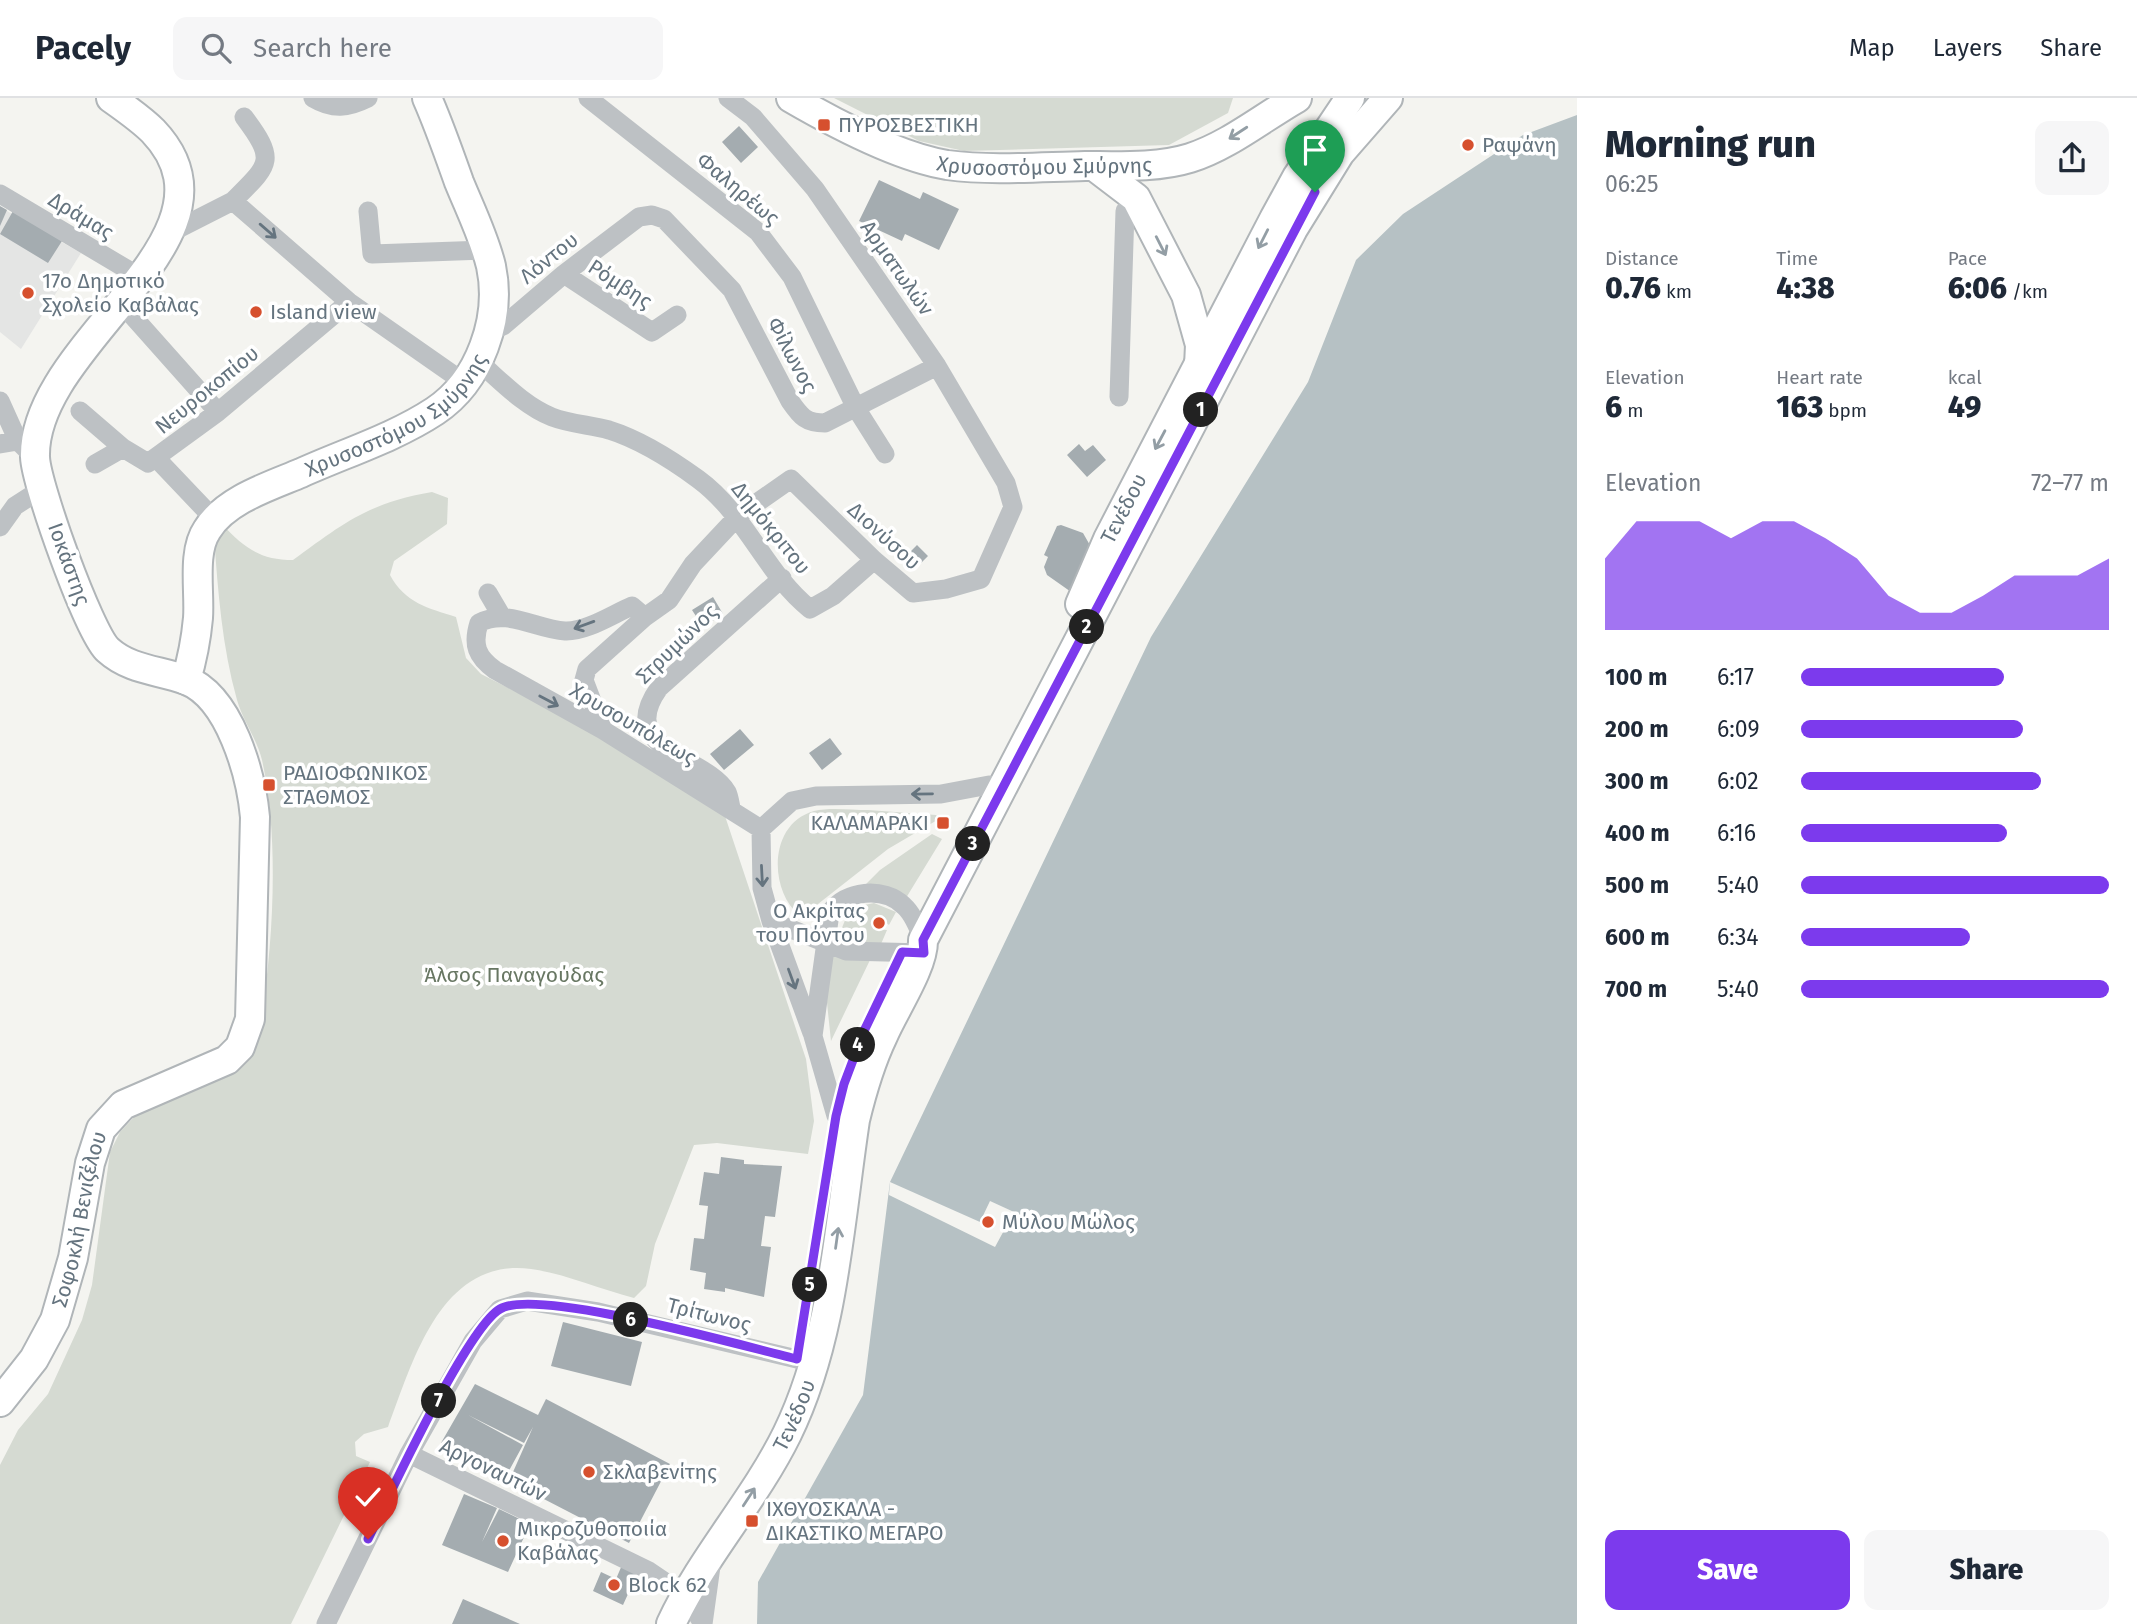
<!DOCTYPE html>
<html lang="en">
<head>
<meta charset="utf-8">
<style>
  :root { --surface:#fff; --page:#f6f6f7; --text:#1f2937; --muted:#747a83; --line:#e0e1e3; --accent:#7c3aed }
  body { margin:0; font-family:"Fira Sans",sans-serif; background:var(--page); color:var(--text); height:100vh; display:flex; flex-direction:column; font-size:26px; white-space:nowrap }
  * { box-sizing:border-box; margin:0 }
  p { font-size:23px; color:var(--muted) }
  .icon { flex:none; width:38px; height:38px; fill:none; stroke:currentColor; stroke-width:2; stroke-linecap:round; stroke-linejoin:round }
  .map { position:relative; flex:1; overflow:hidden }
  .sheet { display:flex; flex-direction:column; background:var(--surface); width:560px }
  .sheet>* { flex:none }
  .pin { position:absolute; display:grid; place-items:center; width:60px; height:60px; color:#fff; margin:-72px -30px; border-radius:50% 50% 50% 0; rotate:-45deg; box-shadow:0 0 7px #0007 }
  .pin .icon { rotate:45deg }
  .km { position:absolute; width:35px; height:35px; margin:-18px; border-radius:50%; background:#222; color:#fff; font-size:19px; line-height:35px; text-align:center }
  .round { display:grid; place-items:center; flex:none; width:74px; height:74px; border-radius:14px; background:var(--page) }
  .overview { display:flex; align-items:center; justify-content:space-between; height:119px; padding:0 28px }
  h1 { font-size:38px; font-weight:800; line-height:52px }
  .stats { display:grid; grid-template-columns:repeat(3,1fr); gap:10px; height:119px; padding:7px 28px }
  .stats div { display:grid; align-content:center }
  .stats b { font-size:30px; font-weight:800 }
  .stats small { font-size:19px; font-weight:400 }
  .stats p { font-size:19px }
  .chart { height:196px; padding:14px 28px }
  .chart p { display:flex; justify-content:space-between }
  .chart svg { width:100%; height:126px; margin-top:7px; fill:var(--accent); opacity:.7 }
  .action { display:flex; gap:14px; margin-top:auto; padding:14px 28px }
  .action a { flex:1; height:80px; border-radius:14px; background:var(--accent); color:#fff; font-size:28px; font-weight:800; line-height:80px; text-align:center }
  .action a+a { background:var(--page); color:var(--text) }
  ul { padding:0 28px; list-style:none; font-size:23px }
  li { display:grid; grid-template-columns:112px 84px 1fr; align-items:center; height:52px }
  li i { height:18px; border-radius:9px; background:var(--accent) }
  header { display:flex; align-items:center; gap:42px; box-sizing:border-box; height:98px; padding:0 35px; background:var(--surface); border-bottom:2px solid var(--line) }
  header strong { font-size:33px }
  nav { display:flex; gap:38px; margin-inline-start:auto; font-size:24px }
  .search { width:490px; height:63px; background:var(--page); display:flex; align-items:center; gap:18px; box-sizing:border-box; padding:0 24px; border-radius:14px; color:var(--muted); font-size:26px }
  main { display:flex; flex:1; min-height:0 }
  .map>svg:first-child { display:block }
  .built { fill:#e4e5e4 }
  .green { fill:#d5dad2 }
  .water { fill:#b6c1c4 }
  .pier { fill:#f4f4f0 }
  .building { fill:#a4acb0 }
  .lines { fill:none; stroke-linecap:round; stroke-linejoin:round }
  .secondary-casing { stroke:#b0b5b8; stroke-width:32 }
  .street { stroke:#bdc1c4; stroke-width:19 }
  .secondary { stroke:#fff; stroke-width:28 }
  .oneway { stroke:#939ea5 }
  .oneway2 { stroke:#65747f }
  .route-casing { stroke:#fff; stroke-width:14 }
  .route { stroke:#7c3aed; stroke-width:9 }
  .poi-dot { fill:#d6502e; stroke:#fff; stroke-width:2.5 }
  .labels { text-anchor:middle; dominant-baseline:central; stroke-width:7; stroke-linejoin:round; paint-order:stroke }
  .poi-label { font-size:21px; fill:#65747f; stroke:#fff; text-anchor:start }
  .street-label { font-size:21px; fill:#65747f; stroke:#fff }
  .park-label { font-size:21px; fill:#687763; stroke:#fff }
</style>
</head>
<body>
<header>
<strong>Pacely</strong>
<div class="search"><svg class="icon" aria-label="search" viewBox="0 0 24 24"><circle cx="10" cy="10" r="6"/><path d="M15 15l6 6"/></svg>Search here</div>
<nav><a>Map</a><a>Layers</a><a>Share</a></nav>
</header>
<main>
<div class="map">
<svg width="1577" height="1526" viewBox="0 0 1577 1526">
  <rect width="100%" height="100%" fill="#f4f4f0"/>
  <path class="built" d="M 0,109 L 81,155 L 21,251 L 0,234 Z"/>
  <path class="green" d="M 834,0 L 1233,0 L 1228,15 L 1169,47 L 964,53 L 919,43 Z
    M 432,394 L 448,400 L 447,426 L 394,463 L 390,477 C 405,505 428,510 456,519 L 466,560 L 481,576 L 544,608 L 723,712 L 806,961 L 814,1023 L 808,1056 L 717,1045 L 694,1047 L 655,1146 L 646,1188 L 634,1200 C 599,1191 566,1176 531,1171 C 441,1159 413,1263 388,1329 L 364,1336 L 355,1344 L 356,1358 L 370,1364 L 291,1526 L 0,1526 L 0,1367 L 18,1332 L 48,1296 L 82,1222 L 92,1187 L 110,1054 L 120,1034 L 136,1017 L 259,934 C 273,853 280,742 262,662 C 257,641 243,623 237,602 C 222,548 218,494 214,438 L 222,426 C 244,450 261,462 293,462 C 344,425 368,405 432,394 Z
    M 868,712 L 936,717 L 939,721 L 888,751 L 804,817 L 799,817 C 769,792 768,726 814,713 C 830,709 851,712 868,712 Z
    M 932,736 L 942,741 L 906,800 L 866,786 L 880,772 Z
    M 874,805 L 896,814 L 889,827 L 878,818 L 873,831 L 887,832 L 881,846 L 837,842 L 850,810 Z
    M 828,853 L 870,862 L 831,943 L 827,905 Z"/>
  <path class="water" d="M 1577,17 L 1577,1526 L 757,1526 L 758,1484 L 863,1297 L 890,1084 L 1151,539 L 1308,284 L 1356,162 L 1403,116 L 1523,37 Z"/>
  <path class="pier" d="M 890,1084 L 980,1124 L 990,1103 L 1014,1114 L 995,1149 L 889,1097 Z"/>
  <path class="building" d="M 739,28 L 758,49 L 741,65 L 722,44 Z
    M 879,82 L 920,101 L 923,94 L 959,111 L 939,152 L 905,136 L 902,143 L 859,123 Z
    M 0,108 L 7,112 L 0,128 Z
    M 13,113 L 62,143 L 48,165 L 0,136 Z
    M 1079,346 L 1085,353 L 1093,347 L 1106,362 L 1087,379 L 1067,357 Z
    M 1061,427 L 1083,435 L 1095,456 L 1074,496 L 1047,477 L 1044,469 L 1048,459 L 1044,457 L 1057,428 Z
    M 917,447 L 928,458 L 913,473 L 902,462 Z
    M 713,499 L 723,516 L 703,529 L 692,512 Z
    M 740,631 L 754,647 L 724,672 L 710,656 Z
    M 830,640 L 842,656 L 822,672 L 809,655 Z
    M 721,1059 L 744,1062 L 744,1066 L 782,1068 L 775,1119 L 765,1118 L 761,1148 L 771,1149 L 764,1199 L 725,1190 L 725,1194 L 704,1191 L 706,1175 L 690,1172 L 694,1140 L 704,1141 L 708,1108 L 699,1107 L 704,1074 L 719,1076 Z
    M 563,1224 L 642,1244 L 631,1288 L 551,1268 Z
    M 475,1286 L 538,1317 L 546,1301 L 670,1366 L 629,1445 L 509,1383 L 533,1329 L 524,1345 L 468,1317 L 523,1347 L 505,1380 L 441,1345 Z
    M 464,1396 L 497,1410 L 482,1444 L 499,1411 L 530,1426 L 508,1474 L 442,1447 Z
    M 622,1467 L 638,1474 L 623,1507 L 593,1493 L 601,1474 L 616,1481 Z
    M 463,1501 L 520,1526 L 452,1526 Z"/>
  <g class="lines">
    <g class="secondary-casing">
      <g id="secondary">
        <path id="s1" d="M 791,0 C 834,25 898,59 947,67 C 992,73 1039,69 1085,68 C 1118,68 1158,70 1190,60 C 1228,48 1262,20 1297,0"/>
        <path d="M 1094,68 L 1136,100 L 1186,197 L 1200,247 L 1199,268"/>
        <path id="s2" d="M 1080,506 L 1108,441 L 1274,121 L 1297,79 L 1350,0"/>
        <path id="s3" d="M 186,582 C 192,562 196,542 198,520 C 200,494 192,454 207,432 C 225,402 270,388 301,375 C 345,355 394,340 435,313 C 480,283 502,220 491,168 C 484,139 470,111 459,84 C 449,56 439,27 427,0"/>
        <path id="s4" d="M 0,1304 L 34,1261 L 55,1222 L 73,1160 L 90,1065 L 101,1031 L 123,1007 L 227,962 L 240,949 L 250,921 L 255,719 C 251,676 230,599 186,582 C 159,572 130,572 108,552 C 89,535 36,387 35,359 C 32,243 254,139 153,33 C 141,21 125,10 111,0"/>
        <path id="s5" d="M 671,1526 C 702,1459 754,1403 787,1336 C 834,1240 839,1127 855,1022 C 862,993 870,965 883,938 C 894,912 924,868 923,842 L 1293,131 L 1340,55 L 1388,0"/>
      </g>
    </g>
    <path class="street" d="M 313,0 C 333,12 348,10 368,0
      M 588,0 L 758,134 L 792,179 L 856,310 L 885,356
      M 0,96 L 140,179
      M 233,103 C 270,66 277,63 244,19
      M 368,113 L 372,156 L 485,152
      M 170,135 L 233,103 L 349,204 L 465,285
      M 564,176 L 652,234 L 677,217
      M 121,205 L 218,314
      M 488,235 L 503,228 L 564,176 L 639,119 L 652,117 L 664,121 L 732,192 L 790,303 C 801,319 806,325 825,325 L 937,268
      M 479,264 C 501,283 524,308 552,319 C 570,326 591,327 609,332 C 641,342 672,362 698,381 C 746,416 765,475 810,511 L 833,498 L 874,462
      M 1119,299 L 1125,113 L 1136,100
      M 0,303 L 18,343 L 35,360
      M 80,313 L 123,350 L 148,365 L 218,314 L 349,204
      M 0,346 L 18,343
      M 157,361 L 215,422
      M 95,366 L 123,350
      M 0,429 L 15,408 L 43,390
      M 488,495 L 502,519
      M 645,519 L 632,508 C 613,516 586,534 565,533 C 536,531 506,510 479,525 C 472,547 477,559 495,572 L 603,632 L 761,731
      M 603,632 L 584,582 L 587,571 L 645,519 L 669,502 L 693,466 L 738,418 L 791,381 L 874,462 L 913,495 L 946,491 L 981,481 L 1013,409 L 1006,385 L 937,268 L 815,91 L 753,19 L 728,0
      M 731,710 C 730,705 729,698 727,694 C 705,657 614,653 659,590 L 782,480
      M 761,731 L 792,703 L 816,698 L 941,696 L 989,687
      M 761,731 L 762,790 L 771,823 L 812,935
      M 771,823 L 846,853 L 924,855
      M 836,1018 L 813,938 L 830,815 C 844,792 884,788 904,808 C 913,816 919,831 923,842
      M 409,1356 L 649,1473 L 686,1498 L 703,1526
      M 326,1526 L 409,1356 L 473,1243 L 500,1211 L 527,1203 L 598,1214 L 797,1261
      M 703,1526 L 712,1461"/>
    <use href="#secondary" class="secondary"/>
  </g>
  <defs><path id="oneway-shaft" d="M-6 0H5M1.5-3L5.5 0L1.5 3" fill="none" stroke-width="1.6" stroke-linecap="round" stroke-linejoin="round" transform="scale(1.75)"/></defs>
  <g class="oneway">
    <use href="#oneway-shaft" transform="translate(1238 35) rotate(147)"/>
    <use href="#oneway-shaft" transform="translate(1263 141) rotate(117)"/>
    <use href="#oneway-shaft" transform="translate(1161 148) rotate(63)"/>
    <use href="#oneway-shaft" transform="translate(1160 342) rotate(118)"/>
    <use href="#oneway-shaft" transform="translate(837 1140) rotate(-82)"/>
    <use href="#oneway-shaft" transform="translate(749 1399) rotate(-57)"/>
  </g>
  <g class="oneway2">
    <use href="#oneway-shaft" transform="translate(268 133) rotate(41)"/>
    <use href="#oneway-shaft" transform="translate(584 527) rotate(160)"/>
    <use href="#oneway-shaft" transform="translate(549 603) rotate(28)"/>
    <use href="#oneway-shaft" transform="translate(922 696) rotate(179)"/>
    <use href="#oneway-shaft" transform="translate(762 778) rotate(87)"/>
    <use href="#oneway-shaft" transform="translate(792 881) rotate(70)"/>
  </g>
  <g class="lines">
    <g class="route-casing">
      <path id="route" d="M 368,1441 C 388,1400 467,1230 500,1211 C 537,1189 746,1249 797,1261 L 836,1018 L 844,986 L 864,933 L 902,854 L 924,855 L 923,842 L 1315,94"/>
    </g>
    <use href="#route" class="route"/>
  </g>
  <g class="poi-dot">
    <rect x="817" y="20" width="14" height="14" rx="3.5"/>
    <circle cx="1468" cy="47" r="7"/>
    <circle cx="28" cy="195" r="7"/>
    <circle cx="256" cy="214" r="7"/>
    <rect x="262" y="680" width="14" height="14" rx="3.5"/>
    <rect x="936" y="718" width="14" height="14" rx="3.5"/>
    <circle cx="879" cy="825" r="7"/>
    <circle cx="988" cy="1124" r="7"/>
    <circle cx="589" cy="1374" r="7"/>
    <rect x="745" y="1416" width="14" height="14" rx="3.5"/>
    <circle cx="503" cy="1443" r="7"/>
    <circle cx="614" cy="1487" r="7"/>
  </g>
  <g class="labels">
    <g class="poi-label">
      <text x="838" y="27">ΠΥΡΟΣΒΕΣΤΙΚΗ</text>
      <text x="1482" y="47">Ραψάνη</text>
      <text x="42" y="183">17ο Δημοτικό<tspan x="42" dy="24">Σχολείο Καβάλας</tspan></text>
      <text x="270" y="214">Island view</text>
      <text x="283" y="675">ΡΑΔΙΟΦΩΝΙΚΟΣ<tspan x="283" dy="24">ΣΤΑΘΜΟΣ</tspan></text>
      <text x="929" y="725" text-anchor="end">ΚΑΛΑΜΑΡΑΚΙ</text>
      <text x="865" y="813" text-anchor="end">Ο Ακρίτας<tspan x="865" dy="24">του Πόντου</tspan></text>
      <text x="1002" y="1124">Μύλου Μώλος</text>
      <text x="603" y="1374">Σκλαβενίτης</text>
      <text x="766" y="1411">ΙΧΘΥΟΣΚΑΛΑ -<tspan x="766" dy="24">ΔΙΚΑΣΤΙΚΟ ΜΕΓΑΡΟ</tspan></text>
      <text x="517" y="1431">Μικροζυθοποιία<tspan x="517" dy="24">Καβάλας</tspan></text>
      <text x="628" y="1487">Block 62</text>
    </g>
    <g class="street-label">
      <text stroke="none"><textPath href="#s1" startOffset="268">Χρυσοστόμου Σμύρνης</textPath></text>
      <text transform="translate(738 91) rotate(40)">Φαληρέως</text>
      <text transform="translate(81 118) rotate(31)">Δράμας</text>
      <text transform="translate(549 160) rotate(-39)">Λόντου</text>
      <text transform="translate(897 170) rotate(55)">Αρματωλών</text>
      <text transform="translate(620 186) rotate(33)">Ρόμβης</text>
      <text transform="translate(792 257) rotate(62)">Φίλωνος</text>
      <text transform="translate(207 292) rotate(-39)">Νευροκοπίου</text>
      <text stroke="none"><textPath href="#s3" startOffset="378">Χρυσοστόμου Σμύρνης</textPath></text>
      <text stroke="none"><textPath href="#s2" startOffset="105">Τενέδου</textPath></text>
      <text transform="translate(771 430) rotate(51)">Δημόκριτου</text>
      <text transform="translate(884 438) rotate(42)">Διονύσου</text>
      <text transform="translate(69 466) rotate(70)">Ιοκάστης</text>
      <text transform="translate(677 546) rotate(-44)">Στρυμώνος</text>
      <text transform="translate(633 626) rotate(30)">Χρυσουπόλεως</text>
      <text stroke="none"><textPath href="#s4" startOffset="203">Σοφοκλή Βενιζέλου</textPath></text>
      <text transform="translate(709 1217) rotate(14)">Τρίτωνος</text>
      <text stroke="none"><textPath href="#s5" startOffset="243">Τενέδου</textPath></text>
      <text transform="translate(493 1372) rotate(26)">Αργοναυτών</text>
    </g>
    <g class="park-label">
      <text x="514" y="877">Άλσος Παναγούδας</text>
    </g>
  </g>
</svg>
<div class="pin" style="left:1315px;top:94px;background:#1e9e55"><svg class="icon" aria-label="arrive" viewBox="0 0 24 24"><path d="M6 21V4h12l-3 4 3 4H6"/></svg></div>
<div class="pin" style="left:368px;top:1441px;background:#d93025"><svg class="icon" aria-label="check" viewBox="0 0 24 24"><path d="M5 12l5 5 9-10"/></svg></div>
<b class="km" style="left:1201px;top:312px">1</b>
<b class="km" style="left:1087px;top:529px">2</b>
<b class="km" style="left:973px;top:746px">3</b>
<b class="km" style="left:858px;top:947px">4</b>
<b class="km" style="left:810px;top:1187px">5</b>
<b class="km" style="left:631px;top:1222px">6</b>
<b class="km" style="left:439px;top:1303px">7</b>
</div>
<section class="sheet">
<div class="overview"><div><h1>Morning run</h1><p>06:25</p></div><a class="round"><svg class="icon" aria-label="share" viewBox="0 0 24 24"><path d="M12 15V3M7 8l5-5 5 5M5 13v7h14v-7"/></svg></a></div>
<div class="stats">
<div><p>Distance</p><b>0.76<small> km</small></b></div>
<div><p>Time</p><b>4:38</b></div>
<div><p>Pace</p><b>6:06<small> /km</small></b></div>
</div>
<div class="stats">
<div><p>Elevation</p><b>6<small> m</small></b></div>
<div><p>Heart rate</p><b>163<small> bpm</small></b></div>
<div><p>kcal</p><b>49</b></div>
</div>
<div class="chart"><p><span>Elevation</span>72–77 m</p>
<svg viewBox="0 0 160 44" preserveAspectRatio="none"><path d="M0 44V19L10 6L20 6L30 6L40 12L50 6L60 6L70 12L80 19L90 32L100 38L110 38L120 32L130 25L140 25L150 25L160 19V44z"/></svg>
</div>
<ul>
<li><b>100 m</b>6:17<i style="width:66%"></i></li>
<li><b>200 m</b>6:09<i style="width:72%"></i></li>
<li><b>300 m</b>6:02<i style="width:78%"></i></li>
<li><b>400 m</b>6:16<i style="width:67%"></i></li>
<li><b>500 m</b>5:40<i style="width:100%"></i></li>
<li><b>600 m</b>6:34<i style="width:55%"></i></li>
<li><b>700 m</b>5:40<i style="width:100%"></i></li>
</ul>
<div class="action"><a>Save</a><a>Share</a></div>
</section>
</main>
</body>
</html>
